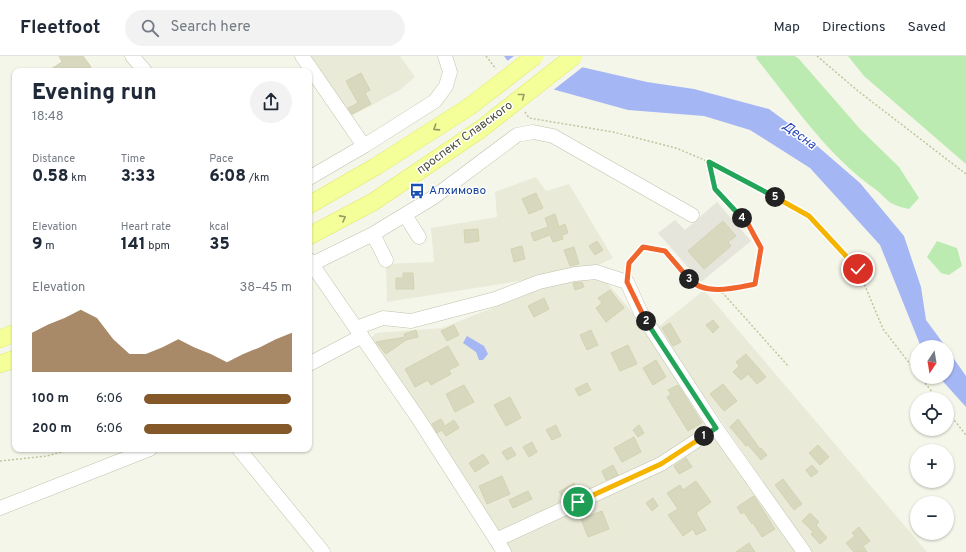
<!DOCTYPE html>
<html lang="en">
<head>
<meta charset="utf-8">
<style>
  :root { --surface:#fff; --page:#f2f2f3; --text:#1f2937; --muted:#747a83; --line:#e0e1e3; --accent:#845829 }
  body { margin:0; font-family:Overpass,sans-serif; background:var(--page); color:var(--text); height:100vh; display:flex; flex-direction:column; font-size:15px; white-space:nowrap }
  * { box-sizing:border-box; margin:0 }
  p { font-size:13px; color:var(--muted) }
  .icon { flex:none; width:22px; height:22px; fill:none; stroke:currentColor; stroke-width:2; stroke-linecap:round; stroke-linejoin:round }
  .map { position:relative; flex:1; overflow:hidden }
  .side { position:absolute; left:12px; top:12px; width:300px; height:384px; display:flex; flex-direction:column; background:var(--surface); border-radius:8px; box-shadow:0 1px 3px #0004 }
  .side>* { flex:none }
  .needle { width:26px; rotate:192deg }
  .controls { position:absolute; left:910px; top:284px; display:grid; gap:8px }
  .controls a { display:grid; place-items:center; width:44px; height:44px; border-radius:50%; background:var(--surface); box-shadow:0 1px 3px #0004; font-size:20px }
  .pin { position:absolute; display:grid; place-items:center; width:34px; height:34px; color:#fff; margin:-17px; border:2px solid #fff; border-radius:50%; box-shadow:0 1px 4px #0007 }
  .km { position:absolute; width:20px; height:20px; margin:-10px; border-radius:50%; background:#222; color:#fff; font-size:11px; line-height:20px; text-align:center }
  .round { display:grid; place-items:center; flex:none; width:42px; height:42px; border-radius:21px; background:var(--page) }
  .head { display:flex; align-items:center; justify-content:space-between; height:68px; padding:0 20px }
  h1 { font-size:22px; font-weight:800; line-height:30px }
  .figures { display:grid; grid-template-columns:repeat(3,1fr); gap:6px; height:68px; padding:4px 20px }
  .figures div { display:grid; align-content:center }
  .figures b { font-size:17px; font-weight:800 }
  .figures small { font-size:11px; font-weight:400 }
  .figures p { font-size:11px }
  .chart { height:112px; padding:8px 20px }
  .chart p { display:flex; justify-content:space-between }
  .chart svg { width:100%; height:72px; margin-top:4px; fill:var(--accent); opacity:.7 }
  ul { padding:0 20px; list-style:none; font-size:13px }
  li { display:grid; grid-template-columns:64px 48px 1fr; align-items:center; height:30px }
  li i { height:10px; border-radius:5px; background:var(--accent) }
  header { display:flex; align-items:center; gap:24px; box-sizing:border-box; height:56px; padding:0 20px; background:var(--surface); border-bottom:1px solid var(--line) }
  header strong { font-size:19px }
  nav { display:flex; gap:22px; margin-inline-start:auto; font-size:14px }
  .search { width:280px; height:36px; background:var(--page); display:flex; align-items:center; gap:10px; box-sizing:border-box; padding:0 14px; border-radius:22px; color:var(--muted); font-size:15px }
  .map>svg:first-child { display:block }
  .residential { fill:#e9ead8 }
  .industrial { fill:#e5e5dc }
  .green { fill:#bcebb2 }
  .water { fill:#a5b6f4 }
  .pier { fill:#f5f6ea }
  .building { fill:#d8d8bf; stroke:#d3d3b2 }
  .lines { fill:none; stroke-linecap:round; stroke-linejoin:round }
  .minor-casing { stroke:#c1c2ac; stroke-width:15 }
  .major-casing { stroke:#dee965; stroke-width:18 }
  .path { stroke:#c3c49d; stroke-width:1.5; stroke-dasharray:2 2; stroke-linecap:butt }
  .minor { stroke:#fff; stroke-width:14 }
  .major { stroke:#f5ff9a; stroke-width:17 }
  .major-bridge-casing { stroke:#dee965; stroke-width:18; stroke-linecap:butt }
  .major-bridge { stroke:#f5ff9a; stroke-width:17 }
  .oneway { stroke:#979b64 }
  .split-1-casing { stroke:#fff; stroke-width:8 }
  .split-2-casing { stroke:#fff; stroke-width:8 }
  .split-3-casing { stroke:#fff; stroke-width:8 }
  .split-4-casing { stroke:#fff; stroke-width:8 }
  .split-5-casing { stroke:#fff; stroke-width:8 }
  .split-6-casing { stroke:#fff; stroke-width:8 }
  .split-1 { stroke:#f5b400; stroke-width:5 }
  .split-2 { stroke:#22a559; stroke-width:5 }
  .split-3 { stroke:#f0652b; stroke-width:5 }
  .split-4 { stroke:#f0652b; stroke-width:5 }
  .split-5 { stroke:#22a559; stroke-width:5 }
  .split-6 { stroke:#f5b400; stroke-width:5 }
  .labels { text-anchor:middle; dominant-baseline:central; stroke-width:3; stroke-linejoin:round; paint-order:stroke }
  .street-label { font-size:12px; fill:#4a4a38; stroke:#fff }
  .transit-label { font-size:12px; fill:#164399; stroke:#fff; text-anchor:start }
  .water-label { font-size:13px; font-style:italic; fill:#2b48bc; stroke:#fff }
</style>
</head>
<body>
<header>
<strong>Fleetfoot</strong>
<div class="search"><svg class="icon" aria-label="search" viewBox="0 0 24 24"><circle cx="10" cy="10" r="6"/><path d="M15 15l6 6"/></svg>Search here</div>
<nav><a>Map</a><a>Directions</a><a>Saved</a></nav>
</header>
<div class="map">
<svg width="966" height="496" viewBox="0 0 966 496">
  <rect width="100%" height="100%" fill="#f5f6ea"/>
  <path class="residential" d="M 309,0 L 400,0 L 415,21 L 400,34 L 348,62 Z
    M 536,121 L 546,135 L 569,128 L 613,202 L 588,214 L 387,246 L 386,208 L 434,206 L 431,172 L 497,161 L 495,136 Z
    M 582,220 L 603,222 L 649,276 L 798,496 L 512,496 L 497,479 L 370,283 L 376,277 L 442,272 L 533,236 Z
    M 704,234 L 927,496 L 812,496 L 657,272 Z"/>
  <path class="industrial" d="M 717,146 L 751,185 L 701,226 L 658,177 L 675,164 L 685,174 Z"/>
  <path class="green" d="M 757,0 L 795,0 L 799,3 L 861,74 L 899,111 L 919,142 L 909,153 C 903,152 896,150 891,147 C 886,144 881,137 875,133 C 826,98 794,49 756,2 Z
    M 848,0 L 966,0 L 966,108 L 864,20 Z
    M 937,185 L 957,192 L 962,210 L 949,219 L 941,217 L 927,201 Z"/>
  <path class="water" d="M 504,0 L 557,0 L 577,10 L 647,26 L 694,33 L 769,53 L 808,82 L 860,127 L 904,180 L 921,231 L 926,264 L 946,291 L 921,291 L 880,189 L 810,112 L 750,74 L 704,60 L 628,54 L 523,25 Z
    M 467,280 L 484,290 L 488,298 L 483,304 L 479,304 L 476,296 L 463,287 Z
    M 947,293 L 966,320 L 966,351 L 939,321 L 947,321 Z"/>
  <path class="pier" d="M 514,0 L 561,0 L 584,10 L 552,35 L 522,26 L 506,6 Z"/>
  <path class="building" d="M 59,0 L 83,0 L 91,11 L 85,15 L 48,15 L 62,6 Z
    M 361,17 L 370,34 L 365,37 L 371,48 L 352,58 L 348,52 L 358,47 L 346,25 Z
    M 536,137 L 543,152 L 529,158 L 522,143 Z
    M 555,158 L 559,171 L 565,168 L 568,177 L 562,179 L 563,183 L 553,186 L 550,179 L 534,185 L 531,177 L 548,171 L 545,162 Z
    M 723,165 L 736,180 L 728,186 L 731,190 L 704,213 L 688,195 Z
    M 478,173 L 479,185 L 465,187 L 464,174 Z
    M 597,185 L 603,194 L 595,199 L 589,190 Z
    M 522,190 L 525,203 L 514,206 L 511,193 Z
    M 574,191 L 579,208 L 570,210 L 564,194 Z
    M 403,217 L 413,217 L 414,233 L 396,233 L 396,222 L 403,222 Z
    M 582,226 L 584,231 L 575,234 L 573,227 Z
    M 610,234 L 624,252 L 606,266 L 596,252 L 602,247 L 598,242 Z
    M 544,242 L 549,253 L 534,261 L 528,250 Z
    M 713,264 L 719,271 L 713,277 L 706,269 Z
    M 670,267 L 681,286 L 673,290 L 662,272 Z
    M 454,269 L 459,279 L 447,285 L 441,275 Z
    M 416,274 L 418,281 L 406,284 L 386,298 L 376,286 L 405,281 L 404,278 Z
    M 591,274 L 598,289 L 587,294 L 580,279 Z
    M 628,289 L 637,308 L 620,315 L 611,297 Z
    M 448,290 L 459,309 L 449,314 L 451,318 L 431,329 L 428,324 L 415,331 L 405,313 Z
    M 746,298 L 766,321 L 757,328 L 748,318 L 741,324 L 733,316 L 739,310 L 736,306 Z
    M 656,304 L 666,321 L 653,329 L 643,312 Z
    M 587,327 L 591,334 L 579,340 L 575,333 Z
    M 723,328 L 737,345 L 724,355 L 710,338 Z
    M 464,329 L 474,346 L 455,356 L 446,338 Z
    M 678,329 L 702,367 L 688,375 L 667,341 L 671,338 L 668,334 Z
    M 510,341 L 521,362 L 506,370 L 494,349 Z
    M 441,363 L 445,370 L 454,364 L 459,372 L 446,380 L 442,374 L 437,377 L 432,368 Z
    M 738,363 L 760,393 L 761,392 L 767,399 L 761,404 L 748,389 L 746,390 L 730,371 Z
    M 556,369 L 561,380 L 552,384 L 546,374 Z
    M 639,369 L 644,377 L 638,381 L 633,374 Z
    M 634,381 L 641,396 L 622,406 L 614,392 Z
    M 532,386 L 537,396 L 529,401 L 523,391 Z
    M 818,389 L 829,401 L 820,409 L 809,397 Z
    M 511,391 L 516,399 L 507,404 L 502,396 Z
    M 483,398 L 489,407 L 475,416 L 469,407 Z
    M 686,402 L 692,411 L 679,418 L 674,410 Z
    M 613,409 L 618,419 L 606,424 L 602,415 Z
    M 812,409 L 818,416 L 811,421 L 806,414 Z
    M 502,420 L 510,438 L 487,448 L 479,430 Z
    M 783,423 L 802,448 L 794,454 L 775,429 Z
    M 696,425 L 711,446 L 696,457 L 706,474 L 696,479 L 693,473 L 683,480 L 668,459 L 678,453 L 667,437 L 680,429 L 683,434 Z
    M 574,427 L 579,437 L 564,443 L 559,436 Z
    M 528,435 L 532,443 L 513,452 L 509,444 Z
    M 754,440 L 775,473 L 762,481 L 753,467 L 752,468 L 744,456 L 741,458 L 737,451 Z
    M 653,442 L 658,450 L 652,455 L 646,447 Z
    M 602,455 L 609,473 L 588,481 L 581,463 Z
    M 810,457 L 819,466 L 816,469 L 827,482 L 820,488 L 811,478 L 813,476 L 802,465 Z
    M 859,471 L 870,485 L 863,490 L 867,496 L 854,496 L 846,487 L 855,480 L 852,477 Z
    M 749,487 L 755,496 L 736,496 Z"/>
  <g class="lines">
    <g class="minor-casing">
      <path id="minor" d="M 132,0 L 145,15
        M 302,0 L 364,90 L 309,122
        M 364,90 L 435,45 L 446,30 L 450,16 L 445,0
        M 405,159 L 419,181
        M 373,178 L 386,204
        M 309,204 L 418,362 L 504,496
        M 312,208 L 373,178 L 434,141 L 517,79 L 533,76 L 553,80 L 692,159
        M 356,272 L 383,262 L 411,265 L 495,243 L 539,226 L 575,218 L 596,216 L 627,226 L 641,257 L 716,372 L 804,496
        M 309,308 L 362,280
        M 239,393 L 323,496
        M 0,452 L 150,393
        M 496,484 L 661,408 L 716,372"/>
    </g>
    <g class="major-casing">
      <path id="major" d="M 309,149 L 375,111 L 469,51
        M 309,180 L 373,146 L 481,73
        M 0,283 L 15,277
        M 0,308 L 15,303"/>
    </g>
    <path class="path" d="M 486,0 L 496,13
      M 817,0 L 858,35 L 966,118
      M 525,56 L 529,62 L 613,76 L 676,92 L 709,106 L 809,160 L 858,213 L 883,273 L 917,317
      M 709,106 L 715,133 L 748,168 L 761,193 L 755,228 L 721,235
      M 628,214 L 629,207 L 643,191 L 665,195 L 693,227 L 721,235 L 789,311
      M 920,321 L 938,343
      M 947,355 L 966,379
      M 0,405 L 47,400 L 72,393"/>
    <use href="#minor" class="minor"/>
    <use href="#major" class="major"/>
    <g class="major-bridge-casing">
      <path id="major-bridge" d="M 469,51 L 535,0
        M 481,73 L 574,0"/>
    </g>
    <use href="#major-bridge" class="major-bridge"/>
  </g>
  <defs><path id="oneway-chevron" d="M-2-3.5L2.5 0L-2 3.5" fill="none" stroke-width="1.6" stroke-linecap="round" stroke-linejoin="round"/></defs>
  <g class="oneway">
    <use href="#oneway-chevron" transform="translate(522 40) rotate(-38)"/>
    <use href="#oneway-chevron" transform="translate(436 72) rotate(147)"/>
    <use href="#oneway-chevron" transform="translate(343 162) rotate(-28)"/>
  </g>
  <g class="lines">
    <g class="split-1-casing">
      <path id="split-1" d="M 578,446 L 661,408 L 704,380"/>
    </g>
    <g class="split-2-casing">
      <path id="split-2" d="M 646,265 L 716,372 L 704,380"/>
    </g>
    <g class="split-3-casing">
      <path id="split-3" d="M 646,265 L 627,226 L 629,207 L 643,191 L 665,195 L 689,223"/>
    </g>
    <g class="split-4-casing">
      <path id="split-4" d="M 689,223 C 704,240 735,232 755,228 L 761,192 L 748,168 L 742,162"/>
    </g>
    <g class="split-5-casing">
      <path id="split-5" d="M 742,162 L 715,133 L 709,106 L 775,141"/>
    </g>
    <g class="split-6-casing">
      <path id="split-6" d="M 775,141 L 809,160 L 858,213"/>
    </g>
    <use href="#split-1" class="split-1"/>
    <use href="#split-2" class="split-2"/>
    <use href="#split-3" class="split-3"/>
    <use href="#split-4" class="split-4"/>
    <use href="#split-5" class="split-5"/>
    <use href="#split-6" class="split-6"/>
  </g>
  <defs>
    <g id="bus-bare" transform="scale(1.2)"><path d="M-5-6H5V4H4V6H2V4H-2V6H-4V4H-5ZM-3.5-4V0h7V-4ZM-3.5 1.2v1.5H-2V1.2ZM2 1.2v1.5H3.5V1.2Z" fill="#1a4fb4" stroke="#fff" stroke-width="2.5" paint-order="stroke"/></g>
  </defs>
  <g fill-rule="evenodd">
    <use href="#bus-bare" x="417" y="135"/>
  </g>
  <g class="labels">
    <g class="street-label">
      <text transform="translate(465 82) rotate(-36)">проспект Славского</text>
    </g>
    <g class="transit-label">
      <text x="429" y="135">Алхимово</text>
    </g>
    <g class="water-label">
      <text transform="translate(799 80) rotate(36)">Десна</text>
    </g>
  </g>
</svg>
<div class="controls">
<a><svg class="needle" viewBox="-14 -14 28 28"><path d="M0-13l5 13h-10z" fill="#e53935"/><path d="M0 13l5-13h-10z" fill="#747a83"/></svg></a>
<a><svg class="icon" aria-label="locate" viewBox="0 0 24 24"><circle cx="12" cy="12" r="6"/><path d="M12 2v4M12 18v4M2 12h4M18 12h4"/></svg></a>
<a>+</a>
<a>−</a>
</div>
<div class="pin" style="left:578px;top:446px;background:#1e9e55"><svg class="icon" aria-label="arrive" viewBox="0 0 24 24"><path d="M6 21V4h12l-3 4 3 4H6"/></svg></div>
<div class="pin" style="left:858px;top:213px;background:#d93025"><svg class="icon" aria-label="check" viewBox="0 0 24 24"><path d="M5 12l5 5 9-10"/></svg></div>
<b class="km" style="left:704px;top:380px">1</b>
<b class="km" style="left:646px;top:265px">2</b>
<b class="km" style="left:689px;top:223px">3</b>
<b class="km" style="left:742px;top:162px">4</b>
<b class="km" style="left:775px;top:141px">5</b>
<section class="side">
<div class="head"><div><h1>Evening run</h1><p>18:48</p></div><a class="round"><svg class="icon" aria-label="share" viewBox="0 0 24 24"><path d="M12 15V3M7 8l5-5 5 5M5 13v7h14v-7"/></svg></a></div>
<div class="figures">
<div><p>Distance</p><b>0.58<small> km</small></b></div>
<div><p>Time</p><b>3:33</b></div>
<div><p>Pace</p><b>6:08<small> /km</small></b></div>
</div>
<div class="figures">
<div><p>Elevation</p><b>9<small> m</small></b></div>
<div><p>Heart rate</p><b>141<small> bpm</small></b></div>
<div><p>kcal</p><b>35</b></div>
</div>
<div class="chart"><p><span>Elevation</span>38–45 m</p>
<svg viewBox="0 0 160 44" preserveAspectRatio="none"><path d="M0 44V20L10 15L20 11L30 6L40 11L50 24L60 33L70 33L80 29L90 24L100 29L110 33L120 38L130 33L140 29L150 24L160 20V44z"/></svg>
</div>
<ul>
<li><b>100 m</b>6:06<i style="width:99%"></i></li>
<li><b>200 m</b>6:06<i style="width:100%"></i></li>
</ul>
</section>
</div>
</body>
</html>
